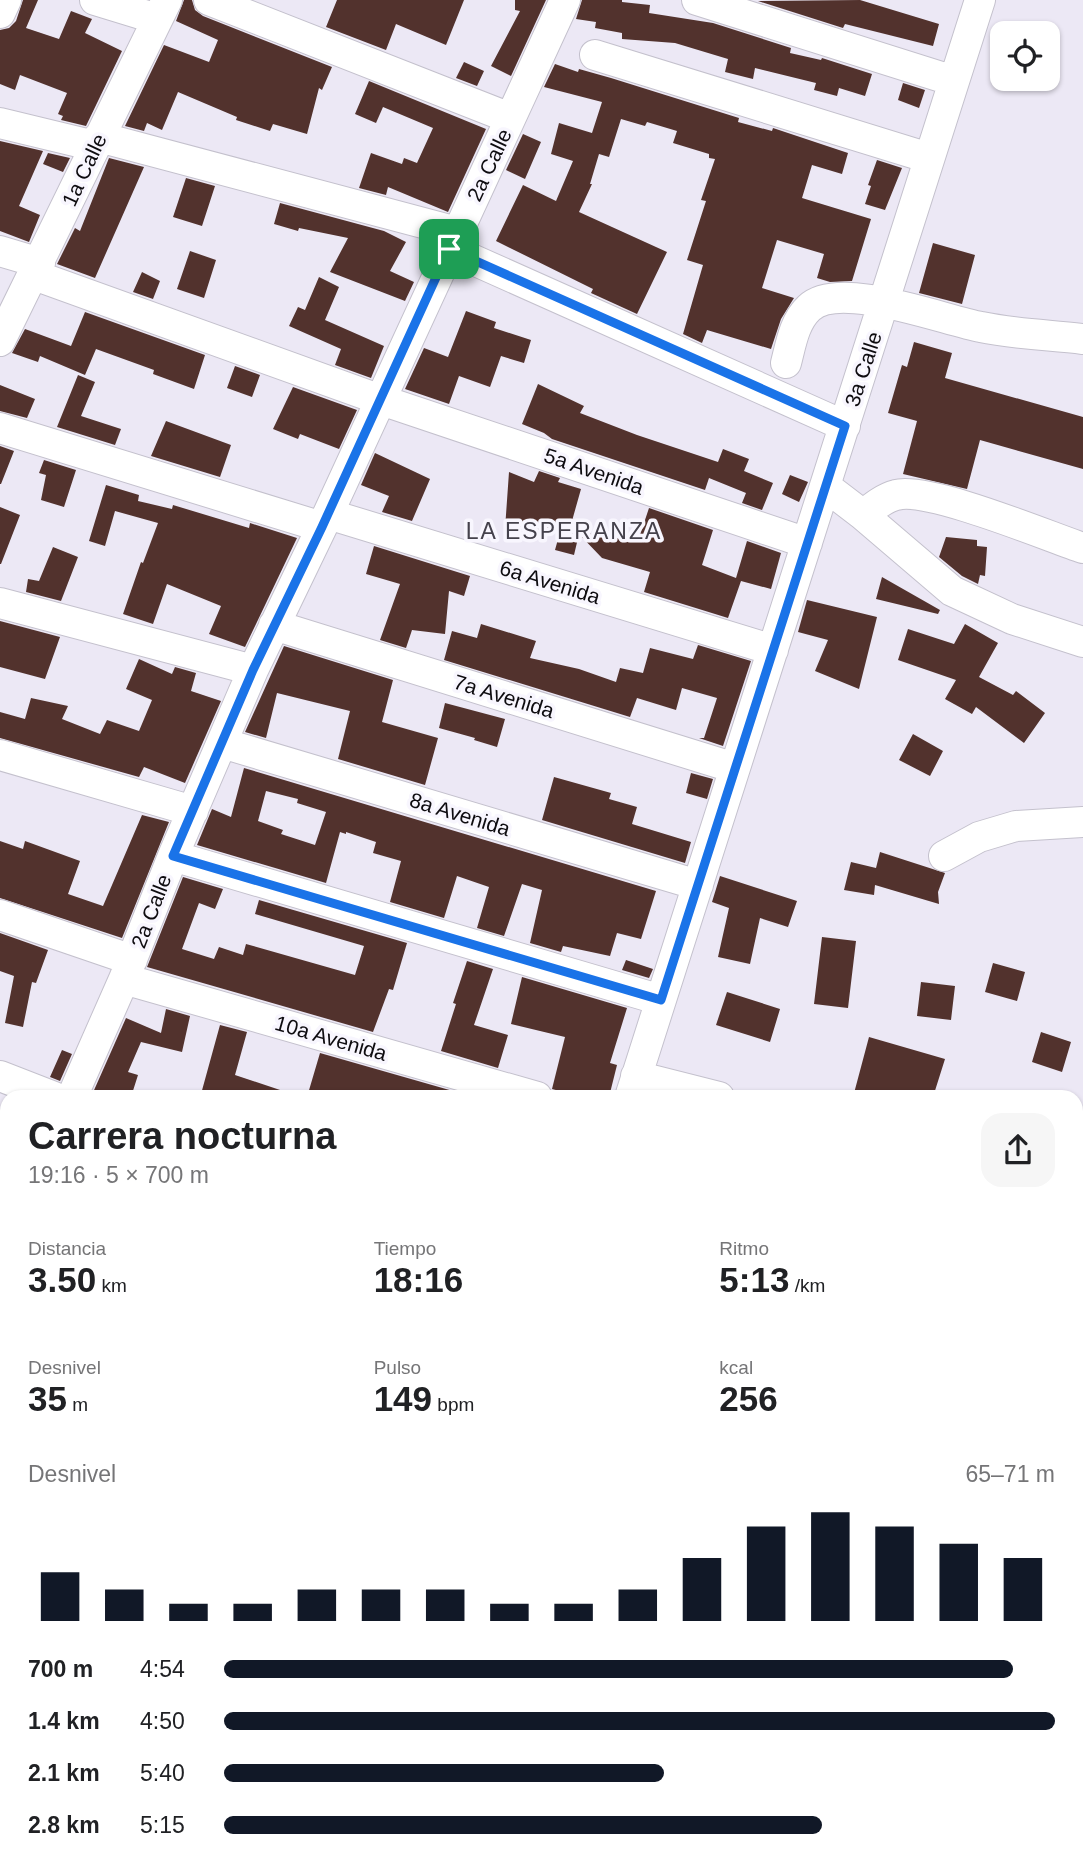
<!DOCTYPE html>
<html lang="es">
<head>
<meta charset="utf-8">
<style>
  :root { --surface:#fff; --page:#f6f6f6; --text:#202124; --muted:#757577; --accent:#111827 }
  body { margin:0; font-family:Arial,sans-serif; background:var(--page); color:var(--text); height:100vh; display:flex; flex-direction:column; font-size:26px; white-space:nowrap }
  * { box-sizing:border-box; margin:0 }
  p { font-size:23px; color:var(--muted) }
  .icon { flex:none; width:38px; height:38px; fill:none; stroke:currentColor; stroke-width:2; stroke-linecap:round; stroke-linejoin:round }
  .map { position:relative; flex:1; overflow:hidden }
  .panel { position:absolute; left:0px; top:1090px; width:1083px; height:779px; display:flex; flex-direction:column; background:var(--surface); border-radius:21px 21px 0 0; box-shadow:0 2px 5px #0004 }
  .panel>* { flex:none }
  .fabs { position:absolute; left:990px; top:21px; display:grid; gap:14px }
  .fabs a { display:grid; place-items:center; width:70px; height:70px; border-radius:14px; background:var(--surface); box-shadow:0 2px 5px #0004; font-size:35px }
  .pin { position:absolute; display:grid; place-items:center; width:60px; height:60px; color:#fff; margin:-30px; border-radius:14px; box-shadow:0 4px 10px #0006 }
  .round { display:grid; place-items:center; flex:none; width:74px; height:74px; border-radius:21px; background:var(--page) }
  .headline { display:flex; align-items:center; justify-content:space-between; height:119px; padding:0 28px }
  h1 { font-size:38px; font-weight:700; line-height:52px }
  .figures { display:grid; grid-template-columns:repeat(3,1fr); gap:10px; height:119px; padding:7px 28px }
  .figures div { display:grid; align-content:center }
  .figures b { font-size:35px; font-weight:700 }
  .figures small { font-size:19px; font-weight:400 }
  .figures p { font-size:19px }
  .chart { height:196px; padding:14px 28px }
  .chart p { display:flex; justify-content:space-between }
  .chart svg { width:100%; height:126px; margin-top:7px; stroke:var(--accent); stroke-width:6 }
  ul { padding:0 28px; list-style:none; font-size:23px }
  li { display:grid; grid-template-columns:112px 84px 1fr; align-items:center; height:52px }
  li i { height:18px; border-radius:9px; background:var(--accent) }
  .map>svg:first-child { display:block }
  .building { fill:#52322d; fill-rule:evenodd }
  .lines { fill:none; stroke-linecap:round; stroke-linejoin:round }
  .minor-casing { stroke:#c4c1cd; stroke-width:32 }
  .minor { stroke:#fff; stroke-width:30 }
  .route-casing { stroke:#fff; stroke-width:14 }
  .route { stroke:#1a73e8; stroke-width:9 }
  .labels { text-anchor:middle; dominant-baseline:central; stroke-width:7; stroke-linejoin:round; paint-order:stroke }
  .street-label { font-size:21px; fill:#0e0c10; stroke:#f8f6fe }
  .neighbourhood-label { font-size:23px; letter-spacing:2px; fill:#45424c; stroke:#f8f6fe }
</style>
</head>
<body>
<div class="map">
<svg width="1083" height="1868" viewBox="0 0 1083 1868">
  <rect width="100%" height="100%" fill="#ece8f5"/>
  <path class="building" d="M 23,0 L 38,0 L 26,28 L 59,39 L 71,11 L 92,19 L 85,33 L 122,51 L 86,126 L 61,120 L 63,116 L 58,114 L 67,93 L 20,75 L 15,90 L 0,84 L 0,30 L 9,28 L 16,21 Z
    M 184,0 L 192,0 L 195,10 L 203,16 L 332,67 L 322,90 L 319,88 L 307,134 L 273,124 L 270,131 L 236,120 L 237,117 L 178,92 L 162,130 L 147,123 L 144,131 L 125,126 L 164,45 L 209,62 L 218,40 L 176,21 Z
    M 337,0 L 464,0 L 446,45 L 396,24 L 386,50 L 326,27 Z
    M 515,0 L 546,0 L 511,76 L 491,66 L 520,11 L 515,10 Z
    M 582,0 L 622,0 L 622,2 L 650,5 L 649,13 L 713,23 L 791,48 L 790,53 L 821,60 L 822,58 L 872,74 L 865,96 L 839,88 L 837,96 L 814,90 L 816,83 L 755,68 L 753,79 L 725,72 L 728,59 L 675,43 L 622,39 L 622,33 L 595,28 L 596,22 L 576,19 Z
    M 860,0 L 939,24 L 933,46 L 845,24 L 843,28 L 758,1 Z
    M 464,62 L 484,71 L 477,86 L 456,78 Z
    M 555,64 L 578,72 L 579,69 L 611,78 L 739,118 L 738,122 L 772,131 L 773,128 L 848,153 L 842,174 L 812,165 L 802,198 L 871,219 L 852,281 L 830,282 L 817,278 L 824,254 L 777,240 L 762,288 L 794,298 L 781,319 L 771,349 L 707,330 L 702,343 L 683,334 L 703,265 L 687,260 L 706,201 L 701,200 L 715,159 L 709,158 L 709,154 L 673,143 L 677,131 L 647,122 L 645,126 L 621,119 L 609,157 L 599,154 L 590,184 L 592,184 L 579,212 L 667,252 L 637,314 L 591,293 L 593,289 L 496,241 L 523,185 L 556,201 L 573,161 L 551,154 L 559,123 L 592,133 L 602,102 L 544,87 Z
    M 369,81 L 486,129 L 448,212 L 388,187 L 386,195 L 359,188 L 371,153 L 402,164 L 404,158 L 417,163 L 433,128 L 383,107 L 376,123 L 355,114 Z
    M 903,83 L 925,90 L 919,108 L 898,100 Z
    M 523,134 L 541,142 L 525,179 L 506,170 Z
    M 0,141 L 43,151 L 19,206 L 40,215 L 29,242 L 0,231 Z
    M 48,153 L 70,158 L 63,172 L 43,164 Z
    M 109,158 L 144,167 L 95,278 L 57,264 L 75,228 L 80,231 Z
    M 877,160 L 902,168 L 885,210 L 865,204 L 871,186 L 868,185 Z
    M 186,178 L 215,186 L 202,226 L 173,217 Z
    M 280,203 L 384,231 L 406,242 L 390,271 L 414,282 L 405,301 L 330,272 L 348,238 L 299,228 L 298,231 L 274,224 Z
    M 933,243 L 975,255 L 962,304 L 919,293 Z
    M 190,251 L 216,260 L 204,298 L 177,289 Z
    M 142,272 L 160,281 L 153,299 L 133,292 Z
    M 319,277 L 339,287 L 325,320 L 384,346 L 371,378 L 335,365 L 341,349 L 289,326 L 298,307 L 305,310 Z
    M 466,311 L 496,322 L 494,328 L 531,340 L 524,363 L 501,356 L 490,387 L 459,376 L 449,404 L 405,389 L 424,348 L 448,357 Z
    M 85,312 L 205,355 L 194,389 L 153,374 L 154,370 L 96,349 L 85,375 L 40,356 L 38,362 L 12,353 L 25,329 L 71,346 Z
    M 914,342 L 952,353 L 945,378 L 1083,417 L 1083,469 L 980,440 L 967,489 L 903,474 L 917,421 L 888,413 L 902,365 L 907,367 Z
    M 235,366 L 260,375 L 252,397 L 227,388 Z
    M 78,375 L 95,382 L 81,416 L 121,429 L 115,445 L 57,427 Z
    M 538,384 L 584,406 L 580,413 L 637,435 L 718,462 L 723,449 L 749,459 L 744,471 L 773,483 L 762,510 L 742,503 L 746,493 L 709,478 L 705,490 L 552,439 L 544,433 L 522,424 Z
    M 0,385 L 35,399 L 27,418 L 0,411 Z
    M 293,387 L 357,410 L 339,449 L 300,434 L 298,439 L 273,429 Z
    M 166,421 L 231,445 L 220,477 L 151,456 Z
    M 0,446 L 14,451 L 1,484 L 0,484 Z
    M 375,453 L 430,479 L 412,521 L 382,512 L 389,496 L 361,485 Z
    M 44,460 L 76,470 L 64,507 L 41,500 L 46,475 L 39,473 Z
    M 539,471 L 560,478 L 558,482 L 581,489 L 570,528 L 606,538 L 608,530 L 638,541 L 649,508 L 713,530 L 702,565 L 736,578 L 747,541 L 781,553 L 771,589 L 741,581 L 728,618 L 644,592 L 650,572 L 602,558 L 579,534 L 574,555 L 555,550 L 560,532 L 505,529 L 509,472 L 534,482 Z
    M 790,475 L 808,482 L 799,502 L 782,494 Z
    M 106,485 L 139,495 L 138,501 L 172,509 L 173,505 L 249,528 L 250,523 L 297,538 L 245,647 L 209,634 L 221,606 L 167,584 L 153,624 L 123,614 L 141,562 L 143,563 L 158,523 L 115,511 L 105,546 L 89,541 Z
    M 0,507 L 20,515 L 1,564 L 0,564 Z
    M 946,537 L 977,540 L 977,546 L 987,547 L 985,576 L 980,575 L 978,584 L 962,576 L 939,557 Z
    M 374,546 L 470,576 L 464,596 L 449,591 L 445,634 L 412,630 L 406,648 L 380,640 L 400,584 L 366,574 Z
    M 53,547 L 78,557 L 61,601 L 26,592 L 28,579 L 39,581 Z
    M 882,577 L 940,610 L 938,614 L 876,599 Z
    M 807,600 L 877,617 L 859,689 L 815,671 L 828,640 L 798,632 Z
    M 0,621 L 60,637 L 45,679 L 0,667 Z
    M 481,624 L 536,641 L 530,658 L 579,669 L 616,682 L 620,668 L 643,673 L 650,648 L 693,659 L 698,645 L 751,661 L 723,746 L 699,738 L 704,738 L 717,698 L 682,688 L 676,710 L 637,698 L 630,717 L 444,660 L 452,631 L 477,638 Z
    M 965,624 L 998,643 L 979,677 L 1013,695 L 1016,691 L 1045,713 L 1024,743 L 976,707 L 972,714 L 945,699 L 956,680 L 898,660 L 908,629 L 954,644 Z
    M 284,646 L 393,680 L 382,722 L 438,738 L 425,785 L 338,759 L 350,711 L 277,693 L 266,738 L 245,732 Z
    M 139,659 L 172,674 L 175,667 L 196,673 L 191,691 L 221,701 L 185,783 L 144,767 L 139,777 L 0,738 L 0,712 L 25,719 L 31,698 L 68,706 L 62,719 L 100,734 L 107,720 L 139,731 L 152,700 L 126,689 Z
    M 445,703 L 505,719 L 497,747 L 474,740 L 475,738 L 439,728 Z
    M 913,734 L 943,751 L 930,776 L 899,760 Z
    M 244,768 L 656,891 L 641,939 L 617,933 L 610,956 L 563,946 L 561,952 L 530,943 L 542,890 L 522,884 L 504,936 L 477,928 L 489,887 L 457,876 L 444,918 L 390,902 L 401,861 L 373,853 L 376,842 L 346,832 L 346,834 L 340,832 L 326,883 L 197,845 L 212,809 L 231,817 ZM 266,791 L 298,799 L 297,803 L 326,812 L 315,845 L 281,834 L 283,830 L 258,821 Z
    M 691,773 L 713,779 L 707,799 L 686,793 Z
    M 554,777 L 611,793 L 609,799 L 637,807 L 632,824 L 691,842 L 685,863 L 542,820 Z
    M 142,815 L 169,822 L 122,938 L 0,898 L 0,841 L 23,849 L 25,841 L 80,861 L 68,894 L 103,906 Z
    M 880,852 L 945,873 L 938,892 L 939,904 L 875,885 L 874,895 L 844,890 L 851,862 L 876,868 Z
    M 720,876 L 797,901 L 788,927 L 760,918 L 750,964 L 718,957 L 729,908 L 712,902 Z
    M 183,877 L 223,889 L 215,909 L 199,903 L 182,949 L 214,959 L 219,947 L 243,955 L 246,944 L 355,975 L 364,946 L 255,914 L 259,900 L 407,943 L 393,990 L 389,989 L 373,1032 L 147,967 Z
    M 0,933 L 48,950 L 36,983 L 32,982 L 23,1027 L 5,1023 L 14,976 L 0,971 Z
    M 822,937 L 856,941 L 848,1008 L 814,1004 Z
    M 626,960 L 653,969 L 649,978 L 622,970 Z
    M 467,961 L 493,969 L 474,1025 L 508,1035 L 498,1068 L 441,1051 L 456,1004 L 453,1003 Z
    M 993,963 L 1025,972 L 1017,1001 L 985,992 Z
    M 522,977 L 627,1008 L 610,1063 L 617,1065 L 609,1097 L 582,1097 L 552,1089 L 565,1037 L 511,1024 Z
    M 921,982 L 955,986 L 951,1020 L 917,1016 Z
    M 727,992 L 780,1009 L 770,1042 L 716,1025 Z
    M 166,1009 L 190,1016 L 182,1052 L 141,1042 L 128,1072 L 138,1075 L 131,1097 L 91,1097 L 126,1018 L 161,1033 Z
    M 220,1025 L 247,1032 L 235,1075 L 292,1094 L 292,1097 L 212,1097 L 201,1094 Z
    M 1041,1032 L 1071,1042 L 1062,1072 L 1032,1062 Z
    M 869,1037 L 945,1059 L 933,1097 L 853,1097 Z
    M 62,1050 L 72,1054 L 60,1081 L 50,1077 Z
    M 320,1053 L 474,1097 L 307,1097 Z"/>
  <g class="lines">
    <g class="minor-casing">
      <path id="minor" d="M 95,0 L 157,19
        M 209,0 L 510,118
        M 697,0 L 954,81
        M 0,13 L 6,0
        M 595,55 L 929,158
        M 0,123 L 95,146
        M 99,137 L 457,232
        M 449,249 L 845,426
        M 0,251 L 40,263
        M 34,275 L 381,400 L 807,543
        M 0,341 L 167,0
        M 786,363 C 791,344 794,322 809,308 C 839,279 943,320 981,327 C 1014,334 1049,335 1083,339
        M 0,428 L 322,527
        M 825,486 L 863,515 L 952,591 L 1012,619 L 1083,642
        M 328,514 L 773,650
        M 863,515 C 873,507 884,498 896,495 C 928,486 1047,536 1083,548
        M 0,603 L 253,670
        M 274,625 L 735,768
        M 222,743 L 698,885
        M 0,755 L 193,811
        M 173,856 L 661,1000
        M 944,856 L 979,837 L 1016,826 L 1083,822
        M 0,915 L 132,960
        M 124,979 L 537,1097
        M 0,1076 L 54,1097
        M 636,1076 L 719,1097
        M 72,1097 L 124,979 L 173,856 L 253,670 L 322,527 L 565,0
        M 630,1097 L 980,0
        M 0,1239 L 7,1231
        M 0,1337 L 7,1319
        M 0,1463 L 7,1466
        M 0,1685 L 7,1666
        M 0,1774 L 7,1777
        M 217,1862 L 231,1868
        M 65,1868 L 68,1862
        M 352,1868 L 354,1862"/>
    </g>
    <use href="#minor" class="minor"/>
  </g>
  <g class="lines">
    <g class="route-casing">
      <path id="route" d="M 449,249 L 845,426 L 661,1000 L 173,856 L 253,670 L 322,527 Z"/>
    </g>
    <use href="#route" class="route"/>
  </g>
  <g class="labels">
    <g class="street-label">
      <text transform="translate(489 165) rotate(-65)">2a Calle</text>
      <text transform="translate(84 170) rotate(-65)">1a Calle</text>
      <text transform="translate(863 369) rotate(-72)">3a Calle</text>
      <text transform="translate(594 471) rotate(19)">5a Avenida</text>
      <text transform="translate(550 582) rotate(17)">6a Avenida</text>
      <text transform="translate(504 696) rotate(17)">7a Avenida</text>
      <text transform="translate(460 814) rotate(17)">8a Avenida</text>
      <text transform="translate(151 911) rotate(-69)">2a Calle</text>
      <text transform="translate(331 1038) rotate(16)">10a Avenida</text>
    </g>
    <g class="neighbourhood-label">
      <text x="564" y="531">LA ESPERANZA</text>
    </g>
  </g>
</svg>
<div class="fabs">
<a><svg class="icon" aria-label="locate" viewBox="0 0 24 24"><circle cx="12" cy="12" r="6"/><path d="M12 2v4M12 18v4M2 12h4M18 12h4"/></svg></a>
</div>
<div class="pin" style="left:449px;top:249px;background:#1e9e55"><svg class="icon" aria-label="arrive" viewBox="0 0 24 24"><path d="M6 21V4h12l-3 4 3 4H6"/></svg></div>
<section class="panel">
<div class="headline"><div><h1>Carrera nocturna</h1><p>19:16 · 5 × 700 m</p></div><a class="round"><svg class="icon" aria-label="share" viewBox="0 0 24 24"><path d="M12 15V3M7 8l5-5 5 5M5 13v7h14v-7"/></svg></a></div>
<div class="figures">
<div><p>Distancia</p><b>3.50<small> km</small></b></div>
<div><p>Tiempo</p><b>18:16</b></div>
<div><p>Ritmo</p><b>5:13<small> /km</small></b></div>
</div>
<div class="figures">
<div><p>Desnivel</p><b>35<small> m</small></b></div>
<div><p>Pulso</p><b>149<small> bpm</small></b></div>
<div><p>kcal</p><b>256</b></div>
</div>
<div class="chart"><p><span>Desnivel</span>65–71 m</p>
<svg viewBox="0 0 160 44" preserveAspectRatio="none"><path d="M5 44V27M15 44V33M25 44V38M35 44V38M45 44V33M55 44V33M65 44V33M75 44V38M85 44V38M95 44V33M105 44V22M115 44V11M125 44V6M135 44V11M145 44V17M155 44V22"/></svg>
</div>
<ul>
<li><b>700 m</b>4:54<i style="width:95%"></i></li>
<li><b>1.4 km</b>4:50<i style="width:100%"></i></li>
<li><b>2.1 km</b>5:40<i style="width:53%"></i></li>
<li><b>2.8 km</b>5:15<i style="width:72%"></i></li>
</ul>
</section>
</div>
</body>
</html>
